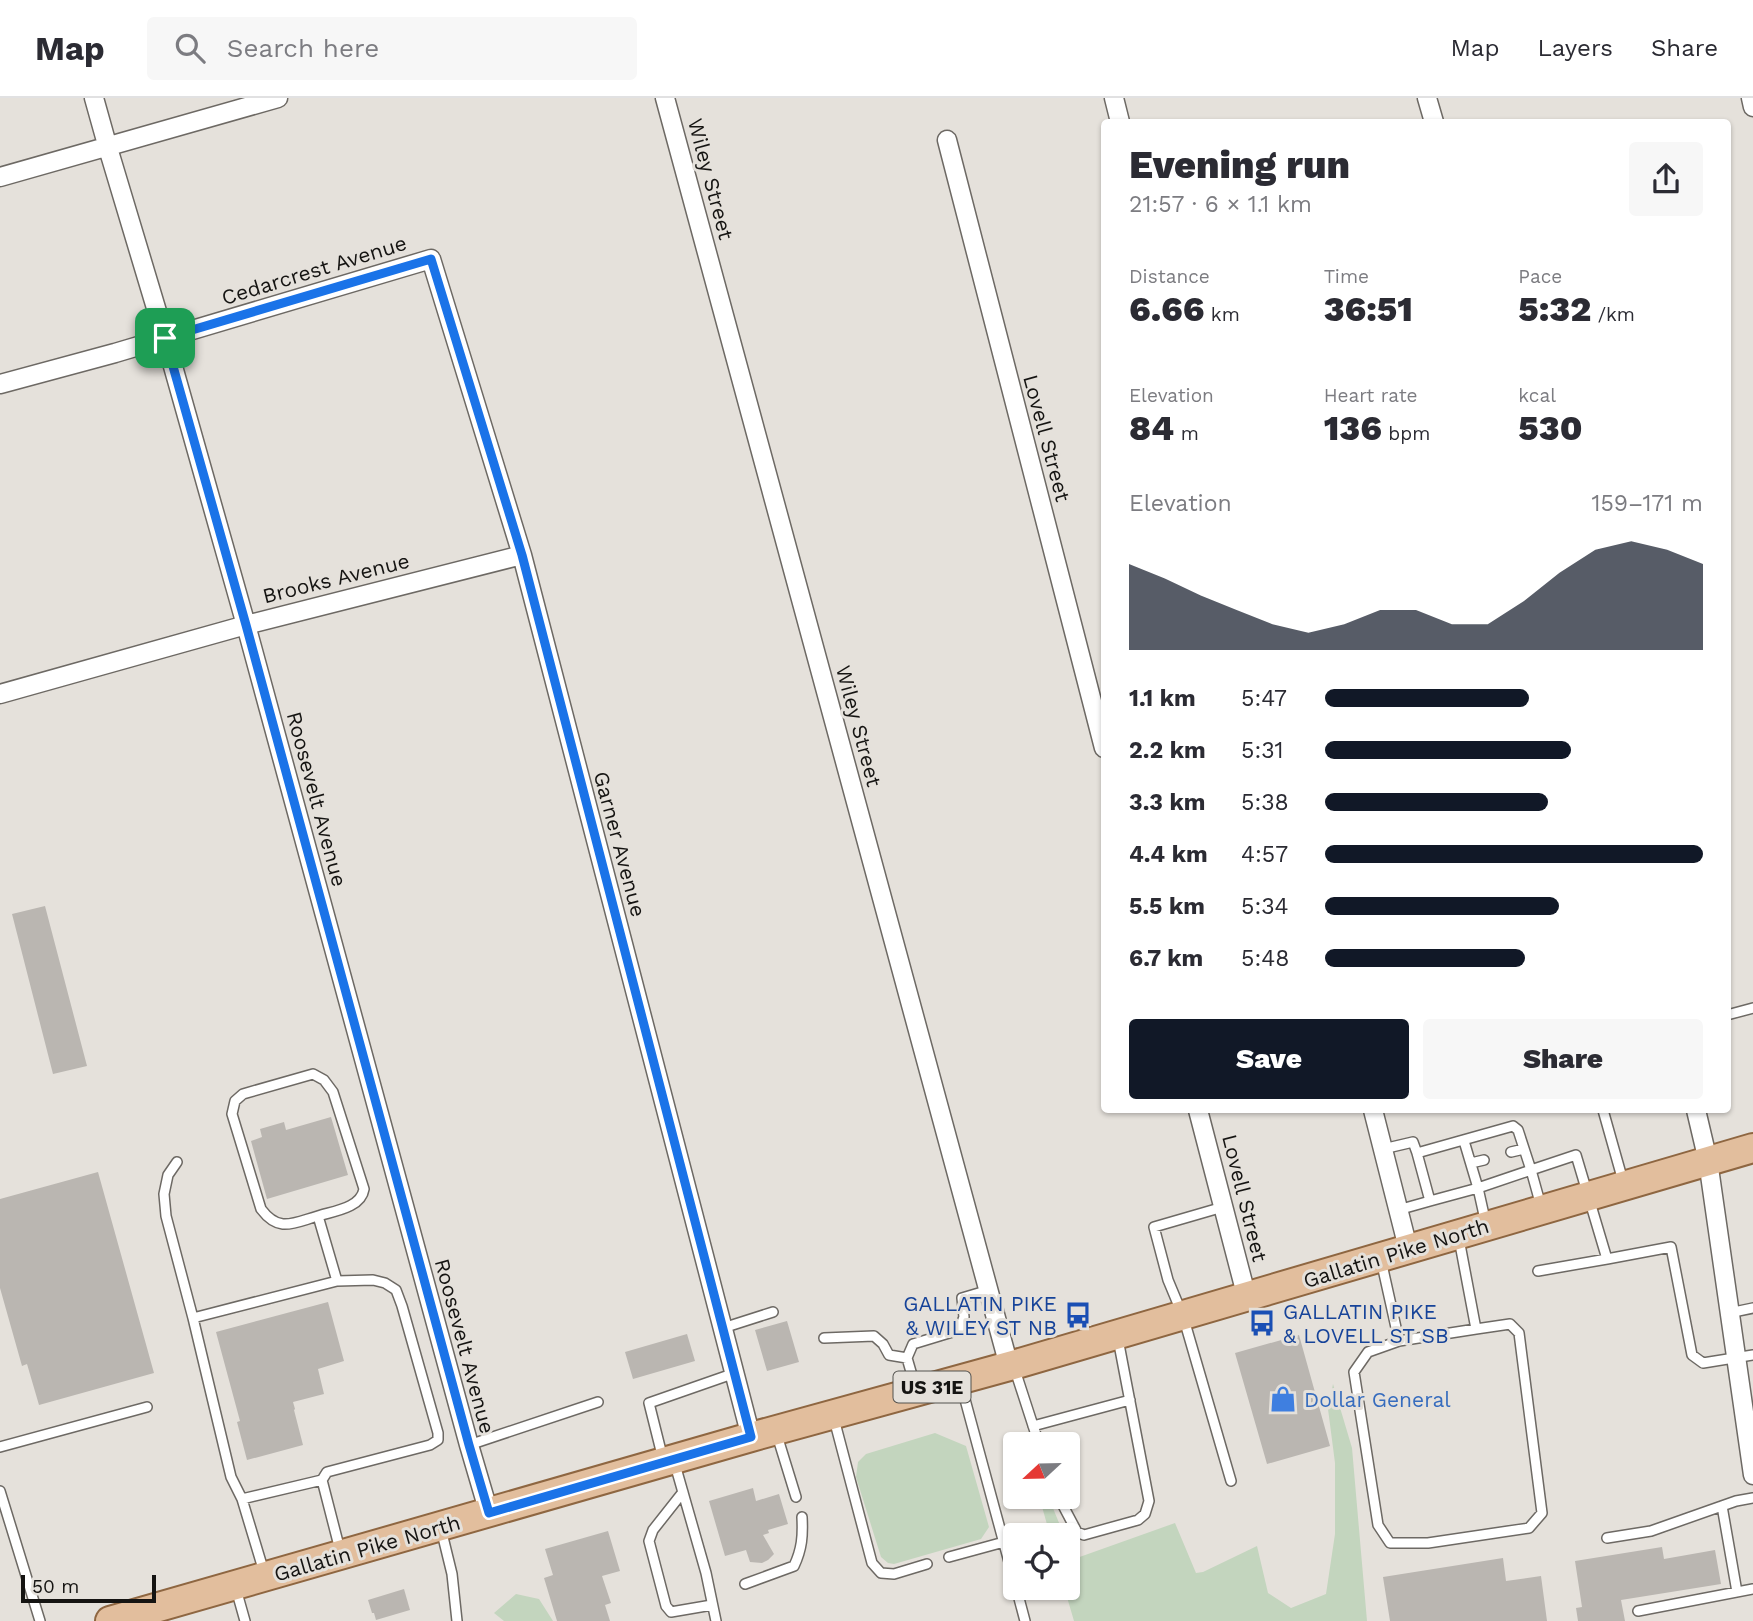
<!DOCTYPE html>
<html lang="en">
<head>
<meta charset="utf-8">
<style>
  :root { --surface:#fff; --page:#f7f7f7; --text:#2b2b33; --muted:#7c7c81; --line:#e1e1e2; --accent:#111827 }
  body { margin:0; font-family:"Work Sans",sans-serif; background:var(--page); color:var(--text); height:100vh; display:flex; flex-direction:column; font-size:26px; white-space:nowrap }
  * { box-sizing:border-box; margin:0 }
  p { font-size:23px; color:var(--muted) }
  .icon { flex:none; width:38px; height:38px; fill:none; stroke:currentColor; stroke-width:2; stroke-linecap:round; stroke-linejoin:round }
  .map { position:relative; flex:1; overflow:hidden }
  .sheet { position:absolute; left:1101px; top:21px; width:630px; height:994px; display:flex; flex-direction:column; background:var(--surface); border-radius:7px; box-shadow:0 2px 5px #0004 }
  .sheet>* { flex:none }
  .needle { width:46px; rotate:248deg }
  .controls { position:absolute; left:1003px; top:1334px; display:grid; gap:14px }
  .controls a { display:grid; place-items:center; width:77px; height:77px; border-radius:7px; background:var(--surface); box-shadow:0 2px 5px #0004; font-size:35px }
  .scale { position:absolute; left:21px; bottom:18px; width:135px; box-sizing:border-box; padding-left:7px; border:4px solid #151412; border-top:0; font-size:19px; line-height:24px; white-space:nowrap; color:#151412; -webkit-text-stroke:5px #e5e1db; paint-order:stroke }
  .pin { position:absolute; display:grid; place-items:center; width:60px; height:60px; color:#fff; margin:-30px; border-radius:14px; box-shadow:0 4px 10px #0006 }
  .round { display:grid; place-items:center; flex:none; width:74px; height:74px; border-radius:7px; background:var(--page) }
  .overview { display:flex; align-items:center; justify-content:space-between; height:119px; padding:0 28px }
  h1 { font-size:38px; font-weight:800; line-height:52px }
  .stats { display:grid; grid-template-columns:repeat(3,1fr); gap:10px; height:119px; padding:7px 28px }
  .stats div { display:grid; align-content:center }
  .stats b { font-size:35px; font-weight:800 }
  .stats small { font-size:19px; font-weight:400 }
  .stats p { font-size:19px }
  .chart { height:196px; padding:14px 28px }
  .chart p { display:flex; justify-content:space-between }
  .chart svg { width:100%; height:126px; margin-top:7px; fill:var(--accent); opacity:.7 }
  .primary-button { display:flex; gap:14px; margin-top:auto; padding:14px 28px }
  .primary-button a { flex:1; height:80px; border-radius:7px; background:var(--accent); color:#fff; font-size:28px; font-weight:800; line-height:80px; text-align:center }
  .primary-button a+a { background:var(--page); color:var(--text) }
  ul { padding:0 28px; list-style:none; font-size:23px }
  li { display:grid; grid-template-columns:112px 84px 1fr; align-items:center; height:52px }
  li i { height:18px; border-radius:9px; background:var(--accent) }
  header { display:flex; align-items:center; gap:42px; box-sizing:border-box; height:98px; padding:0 35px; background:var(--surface); border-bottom:2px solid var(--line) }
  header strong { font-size:33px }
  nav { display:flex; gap:38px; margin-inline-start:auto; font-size:24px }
  .search { width:490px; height:63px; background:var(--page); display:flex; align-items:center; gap:18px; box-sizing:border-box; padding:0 24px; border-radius:7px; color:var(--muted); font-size:26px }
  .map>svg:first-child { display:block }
  .green { fill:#c3d5be }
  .building { fill:#bab6b1 }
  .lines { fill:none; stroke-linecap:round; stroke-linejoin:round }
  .service-casing { stroke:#6d6964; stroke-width:12 }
  .minor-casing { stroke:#6d6964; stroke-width:21 }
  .primary-casing { stroke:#8e6641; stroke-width:32 }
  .service { stroke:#fff; stroke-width:9 }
  .minor { stroke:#fff; stroke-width:18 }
  .primary { stroke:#e2be9d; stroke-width:28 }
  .route-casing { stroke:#fff; stroke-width:14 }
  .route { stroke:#1a73e8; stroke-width:9 }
  .labels { text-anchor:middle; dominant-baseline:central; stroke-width:6; stroke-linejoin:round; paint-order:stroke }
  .shield { fill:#e5e1db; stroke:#53524e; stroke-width:2 }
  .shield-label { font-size:19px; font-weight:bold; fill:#151412 }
  .street-label { font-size:21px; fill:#151412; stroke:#e5e1db }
  .transit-label { font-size:21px; fill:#164399; stroke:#e5e1db; text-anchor:end }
  .shop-label { font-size:21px; fill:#366cbe; stroke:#e5e1db; text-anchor:start }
</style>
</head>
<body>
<header>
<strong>Map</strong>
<div class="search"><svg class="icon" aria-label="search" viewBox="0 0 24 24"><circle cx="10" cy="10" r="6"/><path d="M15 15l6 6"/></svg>Search here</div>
<nav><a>Map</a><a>Layers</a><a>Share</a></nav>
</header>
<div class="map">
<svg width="1753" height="1523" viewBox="0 0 1753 1523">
  <rect width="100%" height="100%" fill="#e5e1db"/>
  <path class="green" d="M 1333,1286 L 1352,1350 L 1367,1523 L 1074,1523 L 1064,1489 L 1068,1489 L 1068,1446 L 1074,1461 L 1175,1425 L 1196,1475 L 1203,1474 L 1257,1448 L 1268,1495 L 1291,1510 L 1326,1496 L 1335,1436 L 1335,1365 L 1328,1311 Z
    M 935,1335 L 966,1348 L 989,1429 L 981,1441 L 894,1466 L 888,1465 L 881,1459 L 856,1379 L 858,1364 L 866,1356 Z
    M 1039,1398 L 1048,1398 L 1064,1437 L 1050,1437 Z
    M 516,1496 L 539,1501 L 553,1523 L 504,1523 L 494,1515 Z"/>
  <path class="building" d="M 45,808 L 87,968 L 53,976 L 12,816 Z
    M 331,1019 L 348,1077 L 267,1101 L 251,1043 L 262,1039 L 260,1031 L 284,1024 L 286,1032 Z
    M 98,1074 L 154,1275 L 39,1307 L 27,1266 L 22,1268 L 0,1190 L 0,1101 Z
    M 328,1204 L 344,1263 L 318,1271 L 324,1296 L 293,1304 L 295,1311 L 294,1312 L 303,1347 L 247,1362 L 237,1324 L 240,1323 L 216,1234 Z
    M 787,1223 L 799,1264 L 767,1273 L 755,1232 Z
    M 687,1236 L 695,1263 L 633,1281 L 625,1254 Z
    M 1299,1237 L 1330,1348 L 1267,1366 L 1235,1255 Z
    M 753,1390 L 756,1403 L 779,1396 L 788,1426 L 768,1432 L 769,1435 L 763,1437 L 774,1456 L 768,1462 L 762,1465 L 750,1464 L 746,1452 L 725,1458 L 709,1403 Z
    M 608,1433 L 620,1473 L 602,1478 L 611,1505 L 605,1507 L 610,1523 L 557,1523 L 544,1480 L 553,1477 L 545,1451 Z
    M 1662,1449 L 1664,1461 L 1715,1452 L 1721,1486 L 1621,1502 L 1625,1523 L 1578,1523 L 1576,1510 L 1582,1509 L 1575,1463 Z
    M 1503,1460 L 1506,1483 L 1541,1478 L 1547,1523 L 1390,1523 L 1383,1479 Z
    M 404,1491 L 410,1512 L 376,1522 L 374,1515 L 372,1515 L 368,1502 Z"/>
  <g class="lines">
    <g class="service-casing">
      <path id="service" d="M 1727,917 L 1753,910
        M 1603,1012 L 1623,1083
        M 1383,1051 L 1413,1044 L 1417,1055 L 1513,1028 L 1518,1032 L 1531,1072 L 1478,1090 L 1486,1126
        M 1511,1054 L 1524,1051
        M 1417,1055 L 1430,1103 L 1478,1090 L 1464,1043
        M 177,1064 L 168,1077 L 164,1096 L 166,1118 L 193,1220 L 231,1379 L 242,1401 L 264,1474
        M 1471,1065 L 1484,1062
        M 1541,1108 L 1531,1072 L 1576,1057 L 1607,1161 L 1671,1149 L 1692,1257 L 1703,1265 L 1753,1257
        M 1223,1109 L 1154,1129 L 1168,1182 L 1183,1218 L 1231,1383
        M 1398,1112 L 1430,1103
        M 318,1118 C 293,1125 279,1135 261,1111 L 232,1016 L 235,1003 L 243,996 L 313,976 L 324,982 L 333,994 L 364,1091 C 361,1110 334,1113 318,1118 L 337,1183
        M 1381,1162 L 1399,1243 L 1476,1231 L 1459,1141
        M 1538,1173 L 1607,1161
        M 1729,1215 L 1753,1210
        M 193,1220 L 337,1183 L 373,1182 L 385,1185 L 396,1192 L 402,1208 L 438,1335 L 438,1342 L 430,1347 L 327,1374 L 322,1382 L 340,1452
        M 723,1230 L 773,1214
        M 824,1240 L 874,1238 L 883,1246 L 889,1257 L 907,1260
        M 1399,1243 L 1368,1254 L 1354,1274 L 1378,1427 L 1390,1445 L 1428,1445 L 1529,1430 L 1542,1415 L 1519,1235 L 1510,1226 L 1476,1231
        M 1014,1269 L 1039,1346
        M 960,1283 L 1015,1486
        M 916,1291 L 907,1260 L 913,1246 L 959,1232 L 964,1219 L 962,1200 L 989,1192
        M 834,1321 L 872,1465 L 881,1475 L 894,1476 L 927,1466
        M 1033,1328 L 1130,1302
        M 776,1334 L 796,1399
        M 469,1347 L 598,1304
        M 0,1349 L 147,1309
        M 663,1361 L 649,1305 L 735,1275
        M 674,1363 L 706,1475 L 716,1523
        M 0,1393 L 40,1523
        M 683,1394 L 653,1432 L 649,1443 L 666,1508 L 671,1514 L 712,1507
        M 1058,1398 L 1077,1434 L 1084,1437 L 1138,1422 L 1145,1416 L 1149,1403 L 1118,1241
        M 242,1401 L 322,1382
        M 1722,1408 L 1737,1494
        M 441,1431 L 452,1476 L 457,1523
        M 1607,1440 L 1651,1433 L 1736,1403 L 1753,1400
        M 949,1459 L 1004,1444
        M 745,1486 L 794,1468 C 802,1451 803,1438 802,1419
        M 1016,1489 L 1025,1523
        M 236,1491 L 245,1523
        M 1638,1513 L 1753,1491"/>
    </g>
    <g class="minor-casing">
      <path id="minor" d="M 94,0 L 108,50 L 165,240 L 246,527 L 469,1347 L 489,1415
        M 665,0 L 1009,1268
        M 1114,0 L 1120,24
        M 1427,0 L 1434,24
        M 1751,0 L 1753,9
        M 947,42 L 1104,650
        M 0,79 L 278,0
        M 0,286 L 115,255 L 431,161 L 522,457 L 751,1339
        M 0,596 L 246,527 L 522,457
        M 1198,1012 L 1247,1200
        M 1373,1012 L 1408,1150
        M 1696,1012 L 1708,1063 L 1753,1377"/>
    </g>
    <g class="primary-casing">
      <path id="primary" d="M 110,1523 L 751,1339 L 1013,1267 L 1753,1050"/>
    </g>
    <use href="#service" class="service"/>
    <use href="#minor" class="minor"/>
    <use href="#primary" class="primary"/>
  </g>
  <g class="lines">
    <g class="route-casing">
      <path id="route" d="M 431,161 L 522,457 L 751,1339 L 489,1415 L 469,1347 L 246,527 L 165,240 Z"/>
    </g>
    <use href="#route" class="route"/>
  </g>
  <defs>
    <g id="bus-bare" transform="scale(2.1)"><path d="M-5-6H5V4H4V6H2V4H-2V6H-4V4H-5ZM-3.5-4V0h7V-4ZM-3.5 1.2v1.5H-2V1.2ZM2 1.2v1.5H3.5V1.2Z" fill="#1a4fb4" stroke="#e5e1db" stroke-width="2.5" paint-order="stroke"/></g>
    <g id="shop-bare" transform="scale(2.1)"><path d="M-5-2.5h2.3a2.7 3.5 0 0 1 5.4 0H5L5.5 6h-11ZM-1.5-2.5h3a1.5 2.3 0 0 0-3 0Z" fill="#3f7fe0" stroke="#e5e1db" stroke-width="2.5" paint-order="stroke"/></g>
  </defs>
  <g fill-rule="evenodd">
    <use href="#bus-bare" x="1078" y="1217"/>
    <use href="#bus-bare" x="1262" y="1225"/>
    <use href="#shop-bare" x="1283" y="1301"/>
  </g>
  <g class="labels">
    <rect class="shield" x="893.5" y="1273.5" width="77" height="31" rx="5"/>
    <g class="shield-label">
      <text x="932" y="1289">US 31E</text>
    </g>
    <g class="street-label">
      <text transform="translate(711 81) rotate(75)">Wiley Street</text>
      <text transform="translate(314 172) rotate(-17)">Cedarcrest Avenue</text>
      <text transform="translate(1047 340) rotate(75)">Lovell Street</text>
      <text transform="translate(336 480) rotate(-14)">Brooks Avenue</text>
      <text transform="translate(859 628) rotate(75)">Wiley Street</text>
      <text transform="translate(317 701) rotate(75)">Roosevelt Avenue</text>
      <text transform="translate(620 746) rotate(75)">Garner Avenue</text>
      <text transform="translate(1245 1100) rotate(76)">Lovell Street</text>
      <text transform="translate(1396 1155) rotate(-17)">Gallatin Pike North</text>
      <text transform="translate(465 1248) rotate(75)">Roosevelt Avenue</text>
      <text transform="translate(367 1450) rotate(-16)">Gallatin Pike North</text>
    </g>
    <g class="transit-label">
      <text x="1057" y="1205">GALLATIN PIKE<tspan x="1057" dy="24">&amp; WILEY ST NB</tspan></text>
      <text x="1283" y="1213" text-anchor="start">GALLATIN PIKE<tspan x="1283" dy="24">&amp; LOVELL ST SB</tspan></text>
    </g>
    <g class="shop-label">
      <text x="1304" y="1301">Dollar General</text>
    </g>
  </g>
</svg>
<div class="controls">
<a><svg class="needle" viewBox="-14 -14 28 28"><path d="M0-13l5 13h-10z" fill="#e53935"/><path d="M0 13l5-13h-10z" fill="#7c7c81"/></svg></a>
<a><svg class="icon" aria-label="locate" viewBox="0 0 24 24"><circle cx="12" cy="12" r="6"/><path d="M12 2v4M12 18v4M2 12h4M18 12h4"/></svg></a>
</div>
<div class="scale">50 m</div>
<div class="pin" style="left:165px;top:240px;background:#1e9e55"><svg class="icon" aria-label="arrive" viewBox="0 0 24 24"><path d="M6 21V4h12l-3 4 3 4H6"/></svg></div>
<section class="sheet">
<div class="overview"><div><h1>Evening run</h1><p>21:57 · 6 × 1.1 km</p></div><a class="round"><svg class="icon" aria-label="share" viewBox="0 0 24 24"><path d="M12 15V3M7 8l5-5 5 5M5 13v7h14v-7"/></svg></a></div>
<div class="stats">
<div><p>Distance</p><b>6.66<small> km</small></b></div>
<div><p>Time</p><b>36:51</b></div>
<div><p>Pace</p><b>5:32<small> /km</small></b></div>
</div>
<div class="stats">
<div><p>Elevation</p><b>84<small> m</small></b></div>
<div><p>Heart rate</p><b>136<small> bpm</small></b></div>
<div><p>kcal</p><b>530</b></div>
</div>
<div class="chart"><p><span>Elevation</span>159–171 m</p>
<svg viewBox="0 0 160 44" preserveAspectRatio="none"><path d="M0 44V14L10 19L20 25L30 30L40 35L50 38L60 35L70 30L80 30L90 35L100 35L110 27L120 17L130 9L140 6L150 9L160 14V44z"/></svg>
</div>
<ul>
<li><b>1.1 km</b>5:47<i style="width:54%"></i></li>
<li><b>2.2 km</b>5:31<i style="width:65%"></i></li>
<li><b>3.3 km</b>5:38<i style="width:59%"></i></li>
<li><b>4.4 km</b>4:57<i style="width:100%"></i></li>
<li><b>5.5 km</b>5:34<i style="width:62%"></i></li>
<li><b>6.7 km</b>5:48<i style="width:53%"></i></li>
</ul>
<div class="primary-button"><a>Save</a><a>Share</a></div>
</section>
</div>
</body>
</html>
